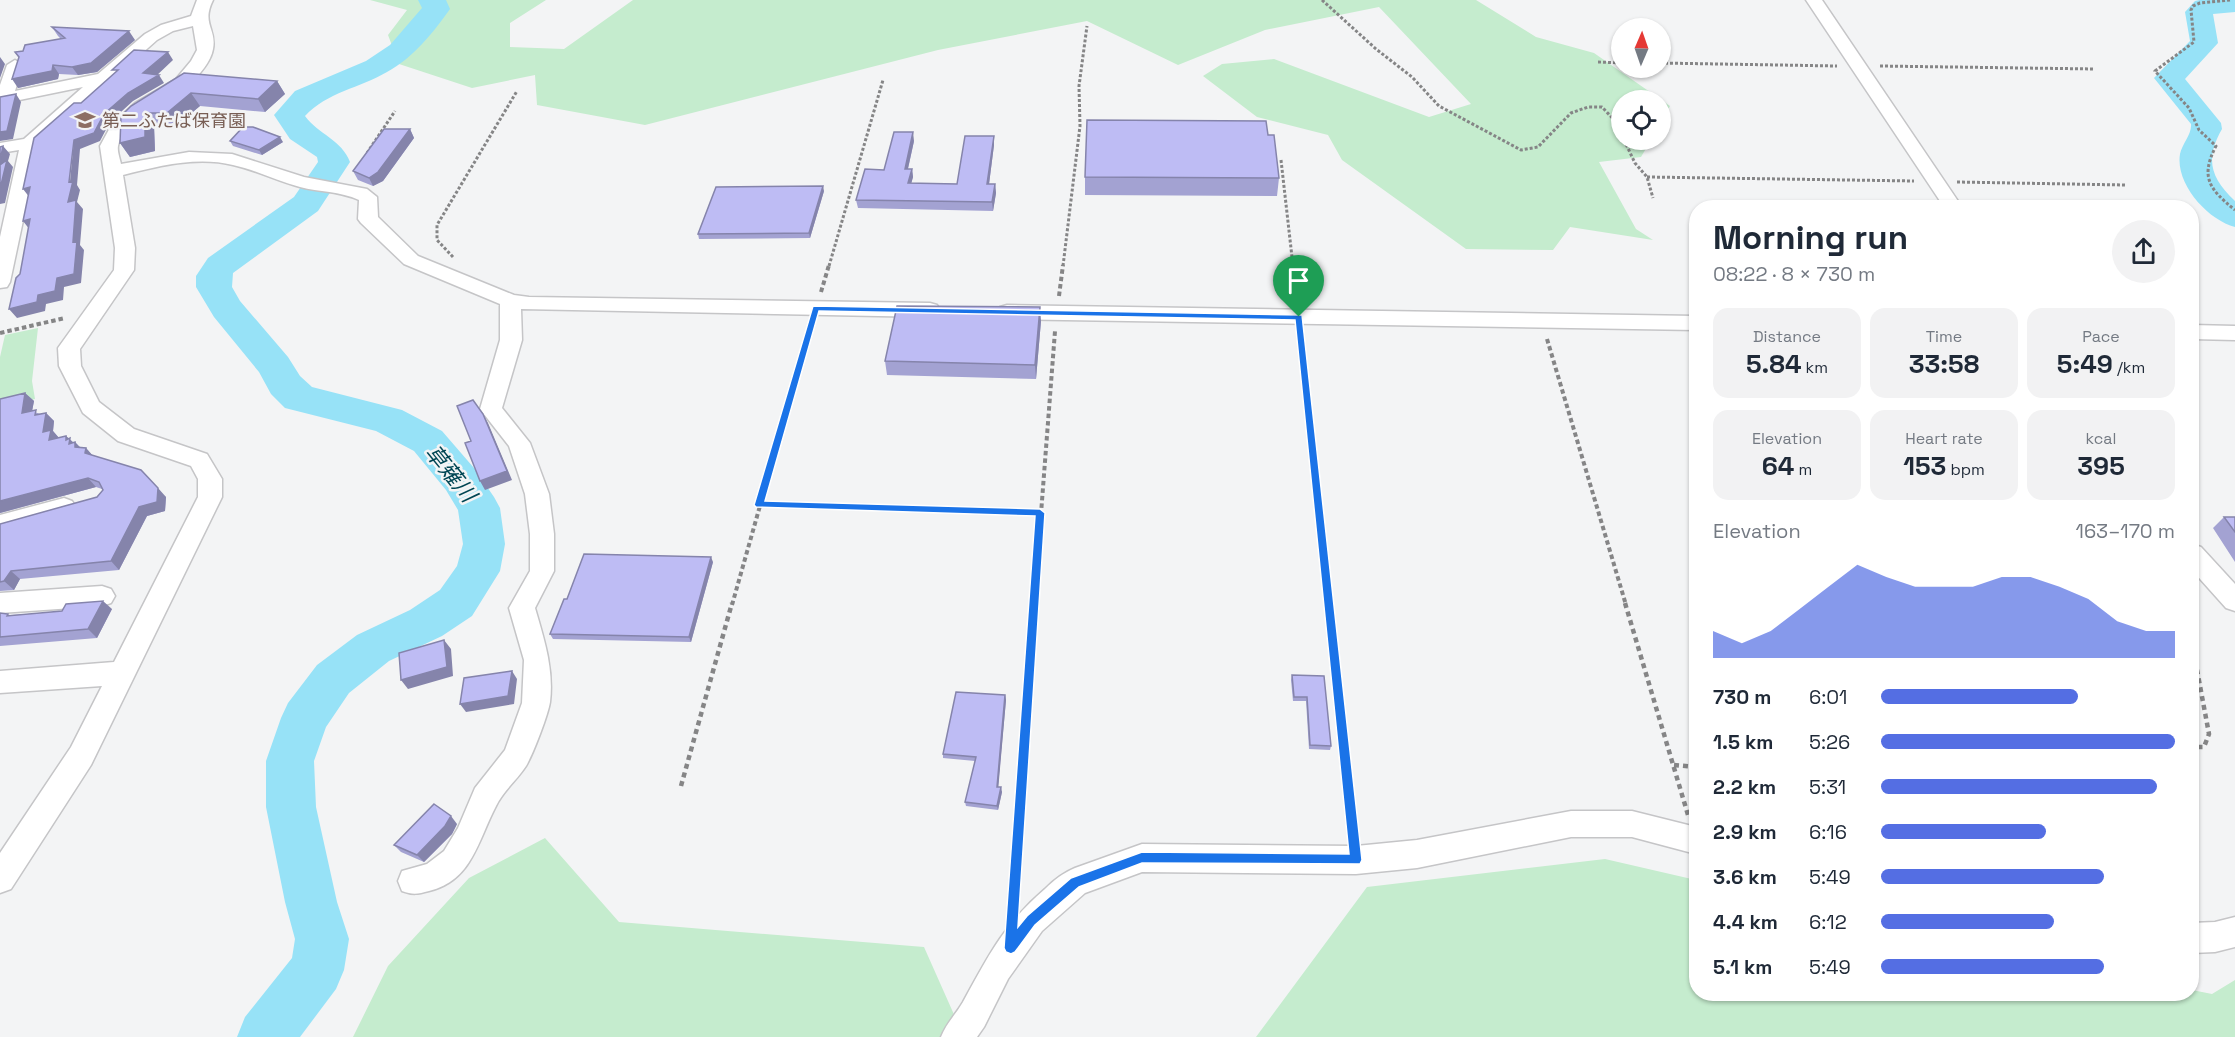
<!DOCTYPE html>
<html lang="en">
<head>
<meta charset="utf-8">
<style>
  :root { --surface:#fff; --page:#f2f2f3; --text:#1f2937; --muted:#747a83; --accent:#546ee3 }
  body { margin:0; font-family:"Space Grotesk","Noto Sans JP",sans-serif; background:var(--page); color:var(--text); height:100vh; display:flex; flex-direction:column; font-size:22px; white-space:nowrap }
  * { box-sizing:border-box; margin:0 }
  p { font-size:20px; color:var(--muted) }
  .icon { flex:none; width:33px; height:33px; fill:none; stroke:currentColor; stroke-width:2; stroke-linecap:round; stroke-linejoin:round }
  .map { position:relative; flex:1; overflow:hidden }
  .drawer { position:absolute; left:1689px; top:200px; width:510px; height:801px; display:flex; flex-direction:column; background:var(--surface); border-radius:24px; box-shadow:0 2px 4px #0004 }
  .drawer>* { flex:none }
  .needle { width:39px; rotate:2deg }
  .fabs { position:absolute; left:1611px; top:18px; display:grid; gap:12px }
  .fabs a { display:grid; place-items:center; width:60px; height:60px; border-radius:50%; background:var(--surface); box-shadow:0 2px 4px #0004; font-size:30px }
  .pin { position:absolute; display:grid; place-items:center; width:51px; height:51px; color:#fff; margin:-62px -26px; border-radius:50% 50% 50% 0; rotate:-45deg; box-shadow:0 0 6px #0007 }
  .pin .icon { rotate:45deg }
  .round { display:grid; place-items:center; flex:none; width:63px; height:63px; border-radius:32px; background:var(--page) }
  .summary { display:flex; align-items:center; justify-content:space-between; height:102px; padding:0 24px }
  h1 { font-size:33px; font-weight:700; line-height:45px }
  .metrics { display:grid; grid-template-columns:repeat(3,1fr); gap:9px; height:102px; padding:6px 24px }
  .metrics div { display:grid; align-content:center; border-radius:15px; background:var(--page); text-align:center }
  .metrics b { font-size:26px; font-weight:700 }
  .metrics small { font-size:16px; font-weight:400 }
  .metrics p { font-size:16px }
  .chart { height:168px; padding:12px 24px }
  .chart p { display:flex; justify-content:space-between }
  .chart svg { width:100%; height:108px; margin-top:6px; fill:var(--accent); opacity:.7 }
  ul { padding:0 24px; list-style:none; font-size:20px }
  li { display:grid; grid-template-columns:96px 72px 1fr; align-items:center; height:45px }
  li i { height:15px; border-radius:8px; background:var(--accent) }
  .map>svg:first-child { display:block }
  .green { fill:#c5ecce }
  .lines { fill:none; stroke-linecap:round; stroke-linejoin:round }
  .river { fill:#97e2f7; fill-rule:evenodd }
  .minor-casing { stroke:#c5c5c7; stroke-width:3 }
  .path-far2 { stroke:#858586; stroke-width:3; stroke-dasharray:3 2; stroke-linecap:butt }
  .path-far1 { stroke:#858586; stroke-width:4; stroke-dasharray:4.5 3; stroke-linecap:butt }
  .path { stroke:#858586; stroke-width:4.5; stroke-dasharray:5 4; stroke-linecap:butt }
  .minor { fill:#fff; fill-rule:evenodd }
  .wall { fill:#a3a2d2 }
  .shaded-wall { fill:#8584ab }
  .building { fill:#bebcf4; stroke:#8584ab; stroke-width:1.5 }
  .route { fill:#1a73e8; stroke:#fff; stroke-width:1.5; fill-rule:evenodd }
  .labels { text-anchor:middle; dominant-baseline:central; stroke-width:5; stroke-linejoin:round; paint-order:stroke }
  .far-education-label { font-size:18px; fill:#785e54; stroke:#f3f4f5; text-anchor:start }
  .water-label { font-size:22px; font-style:italic; fill:#004654; stroke:#f3f4f5 }
</style>
</head>
<body>
<div class="map">
<svg width="2235" height="1037" viewBox="0 0 2235 1037">
  <rect width="100%" height="100%" fill="#f3f4f5"/>
  <path class="green" d="M 370,0 L 546,0 L 510,23 L 510,47 L 564,49 L 633,0 L 1476,0 L 1536,37 L 1594,53 L 1670,106 L 1661,123 L 1660,100 L 1622,100 L 1622,140 L 1651,140 L 1641,157 L 1599,162 L 1636,229 L 1653,240 L 1570,227 L 1553,250 L 1466,249 L 1342,160 L 1328,135 L 1257,117 L 1203,76 L 1222,64 L 1274,59 L 1429,117 L 1471,104 L 1379,7 L 1265,30 L 1178,65 L 1087,21 L 938,50 L 645,125 L 537,105 L 535,75 L 472,88 L 399,64 L 388,35 L 407,10 Z
    M 38,328 L 32,381 L 35,399 L 0,407 L 0,357 L 5,335 Z
    M 545,838 L 619,922 L 924,947 L 964,1037 L 353,1037 L 388,966 L 469,878 Z
    M 1605,859 L 1696,880 L 1696,993 L 2192,993 L 2192,990 L 2212,994 L 2235,980 L 2235,1037 L 1256,1037 L 1367,887 Z"/>
  <g class="lines">
    <path class="river" d="M 418,0 L 446,0 L 450,9 C 433,33 413,58 387,72 C 360,88 327,92 305,116 C 318,134 342,140 350,162 L 318,211 L 233,273 L 232,287 L 240,301 L 288,357 L 300,376 L 312,387 L 402,410 L 442,431 L 474,468 L 494,497 L 500,508 L 505,544 L 500,571 L 472,616 L 442,636 L 389,661 L 349,693 L 326,727 L 314,761 L 316,807 L 337,902 L 349,939 L 344,970 L 336,989 L 300,1037 L 237,1037 L 245,1017 L 292,958 L 295,939 L 285,902 L 266,807 L 266,761 L 281,718 L 288,703 L 317,665 L 357,635 L 410,610 L 440,590 L 457,566 L 463,544 L 458,510 L 446,490 L 414,451 L 376,431 L 285,408 L 271,394 L 259,372 L 214,317 L 196,287 L 196,276 L 208,258 L 294,197 L 318,162 L 317,157 L 290,139 L 274,115 L 295,91 L 366,61 L 390,45 L 422,8 Z
      M 2200,0 L 2235,0 L 2235,12 L 2213,14 L 2218,43 L 2185,79 L 2221,123 L 2222,129 C 2205,159 2210,177 2235,201 L 2235,227 C 2208,220 2175,184 2180,154 C 2182,144 2192,134 2191,124 L 2154,78 L 2190,41 L 2185,12 L 2195,1 Z"/>
    <g class="minor-casing">
      <path id="minor" d="M 197,0 L 213,0 C 201,24 217,29 213,49 C 211,62 199,74 191,84 C 172,104 124,113 118,146 C 117,151 120,159 121,164 L 189,152 L 232,154 L 304,177 L 367,189 L 377,197 L 378,217 L 418,256 L 514,295 L 529,297 L 930,303 L 937,305 L 940,310 L 937,315 L 930,317 L 521,309 L 522,340 L 502,408 L 530,443 L 549,494 L 554,534 L 554,571 L 535,608 C 544,639 554,669 550,702 C 548,715 533,754 526,766 C 517,780 503,791 496,806 C 478,840 472,881 429,891 C 418,894 413,895 402,891 L 398,881 L 402,871 L 427,864 L 444,851 L 458,828 L 475,788 L 505,750 L 522,703 L 524,660 L 509,608 L 530,571 L 530,534 L 525,494 L 509,446 L 480,409 L 500,340 L 500,304 L 404,264 L 361,223 L 358,219 L 359,200 C 340,191 319,192 300,187 C 277,181 256,170 233,165 C 197,156 158,166 123,175 L 135,248 L 134,270 L 80,349 L 81,366 L 99,402 L 134,429 L 207,454 L 222,479 L 222,497 L 91,765 L 11,889 L 0,893 L 0,853 L 71,747 L 102,686 L 0,693 L 0,671 L 114,662 L 198,497 L 198,479 L 191,466 L 118,441 L 83,413 L 59,366 L 58,348 L 114,270 L 115,248 L 100,146 L 112,124 L 135,103 L 176,79 L 191,61 L 197,50 L 193,26 L 173,31 L 157,40 L 39,145 L 10,282 L 7,287 L 0,288 L 0,237 L 19,150 L 0,153 L 0,143 L 24,139 L 83,87 L 0,104 L 0,85 L 7,65 L 15,60 L 23,65 L 15,91 L 98,74 L 145,34 L 161,25 L 191,16 Z
        M 1806,0 L 1822,0 L 1962,207 L 1944,207 Z
        M 1007,305 L 1696,316 L 1696,330 L 1007,319 L 1000,317 L 997,312 L 1000,307 Z
        M 2192,325 L 2235,326 L 2235,340 L 2192,339 Z
        M 64,498 L 72,501 L 76,507 L 72,513 L 0,533 L 0,515 Z
        M 2192,544 L 2201,547 L 2235,584 L 2235,611 L 2226,608 L 2192,570 Z
        M 102,586 L 111,589 L 115,596 L 111,603 L 102,606 L 0,613 L 0,593 Z
        M 1571,811 L 1632,811 L 1696,827 L 1696,854 L 1632,837 L 1571,837 L 1417,868 L 1356,874 L 1142,872 L 1085,893 L 1042,931 L 1008,979 L 984,1027 L 977,1037 L 941,1037 C 946,1024 956,1014 963,1002 C 988,956 1004,924 1045,889 C 1054,880 1063,873 1075,868 L 1142,844 L 1356,846 L 1417,840 Z
        M 2235,917 L 2235,947 L 2215,952 L 2192,953 L 2192,923 L 2215,922 Z"/>
    </g>
    <path class="path-far2" d="M 1322,0 L 1376,49 L 1412,77 L 1439,106 L 1521,150 L 1538,147 L 1571,113 L 1588,107 L 1602,107 L 1617,123 L 1622,134
      M 2230,0 L 2200,3 L 2193,6 L 2191,10 L 2194,42 L 2155,71 L 2189,108 L 2199,130 L 2216,146 C 2200,177 2209,189 2235,210
      M 1598,62 L 1622,63
      M 1660,63 L 1837,66
      M 1880,66 L 2095,69
      M 1624,140 L 1635,163 L 1647,177 L 1653,198
      M 367,153 L 395,111
      M 1281,160 L 1293,266
      M 1647,177 L 1914,181
      M 1957,182 L 2125,185
      M 453,257 L 437,240 L 437,225 L 517,91
      M 829,266 L 883,80
      M 1063,266 L 1080,126 L 1079,86 L 1087,26"/>
    <path class="path-far1" d="M 1293,265 L 1297,299
      M 821,292 L 829,265
      M 1059,296 L 1063,265
      M 0,333 L 65,318
      M 1301,333 L 1329,605
      M 1547,339 L 1626,605
      M 759,505 L 1040,513
      M 732,605 L 811,325
      M 1034,605 L 1055,331"/>
    <path class="path" d="M 1329,603 L 1353,836
      M 1625,603 L 1688,815
      M 2192,643 L 2209,734 L 2204,747 L 2192,747
      M 1674,765 L 1696,767
      M 681,786 L 732,603
      M 1014,904 L 1034,603"/>
    <use href="#minor" class="minor"/>
  </g>
  <path class="wall" d="M 52,27 L 135,40 L 97,72 L 78,75 L 59,74 L 58,79 L 18,88 L 19,58 L 15,52 L 23,51 L 61,39 L 58,36 Z
    M 184,73 L 277,81 L 285,94 L 265,112 L 200,106 L 176,126 L 154,126 L 155,151 L 130,157 L 120,143 L 131,106 Z
    M 410,129 L 414,138 L 383,181 L 373,186 L 358,180 L 353,171 Z
    M 1268,135 L 1279,178 L 1277,196 L 1085,195 L 1085,177 Z
    M 994,136 L 994,145 L 989,184 L 995,184 L 996,193 L 993,211 L 858,208 L 856,200 L 884,170 L 914,141 L 908,169 L 912,169 L 913,177 L 911,183 L 957,184 Z
    M 230,141 L 283,142 L 262,155 L 233,146 Z
    M 824,191 L 810,238 L 699,239 L 698,234 Z
    M 1041,321 L 1036,379 L 887,375 L 885,361 Z
    M 25,393 L 34,401 L 32,411 L 40,414 L 46,413 L 54,421 L 53,431 L 59,438 L 66,436 L 74,443 L 75,442 L 80,447 L 86,448 L 92,455 L 166,497 L 165,511 L 147,516 L 119,570 L 20,579 L 14,590 L 0,591 L 0,524 L 97,497 L 103,490 L 102,489 L 96,487 L 0,513 L 0,399 Z
    M 2224,517 L 2235,517 L 2235,562 L 2213,528 Z
    M 713,562 L 691,642 L 553,639 L 550,634 L 567,599 Z
    M 112,609 L 97,638 L 0,646 L 0,613 L 10,615 Z
    M 1292,675 L 1324,676 L 1331,746 L 1330,750 L 1309,749 L 1306,701 L 1293,701 L 1291,680 Z
    M 1005,695 L 1006,700 L 998,787 L 1002,792 L 998,810 L 966,806 L 965,802 L 975,761 L 943,758 L 943,754 Z
    M 457,824 L 452,834 L 424,862 L 401,852 L 394,845 Z"/>
  <path class="shaded-wall" d="M 129,31 L 135,40 L 97,72 L 78,75 L 72,67 Z
    M 168,52 L 173,60 L 154,78 L 159,75 L 164,83 L 133,101 L 110,122 L 100,141 L 80,149 L 77,185 L 80,190 L 77,202 L 83,209 L 80,245 L 84,250 L 81,283 L 64,287 L 63,300 L 46,304 L 45,311 L 17,318 L 9,309 L 38,295 L 57,278 L 73,242 L 68,202 L 74,140 L 104,114 L 143,73 Z
    M 0,57 L 5,64 L 0,78 Z
    M 53,65 L 59,74 L 58,79 L 18,88 L 12,79 Z
    M 277,81 L 285,94 L 265,112 L 258,99 Z
    M 191,93 L 200,106 L 176,126 L 167,113 Z
    M 16,94 L 21,102 L 13,139 L 0,141 L 0,132 Z
    M 145,113 L 154,126 L 155,151 L 130,157 L 120,143 Z
    M 410,129 L 414,138 L 383,181 L 373,186 L 369,178 Z
    M 913,132 L 914,141 L 906,177 L 905,169 Z
    M 994,136 L 994,145 L 988,192 L 987,184 Z
    M 280,137 L 283,142 L 262,155 L 259,150 Z
    M 3,146 L 10,154 L 8,161 L 13,167 L 5,203 L 0,204 L 0,161 Z
    M 912,169 L 913,177 L 909,192 L 908,183 Z
    M 995,184 L 996,193 L 993,211 L 992,202 Z
    M 823,186 L 824,191 L 810,238 L 809,233 Z
    M 30,187 L 30,198 L 23,189 Z
    M 30,219 L 30,230 L 23,221 Z
    M 1040,307 L 1041,321 L 1036,379 L 1035,365 Z
    M 25,393 L 34,401 L 30,422 L 22,413 Z
    M 46,413 L 54,421 L 53,431 L 59,438 L 58,449 L 43,432 Z
    M 483,414 L 488,423 L 512,480 L 485,490 L 480,481 Z
    M 66,436 L 75,444 L 75,442 L 83,451 L 77,453 L 66,440 Z
    M 86,448 L 94,457 L 85,453 Z
    M 88,478 L 96,487 L 0,513 L 0,501 Z
    M 158,488 L 166,497 L 165,511 L 147,516 L 119,570 L 111,561 L 139,507 Z
    M 711,557 L 713,562 L 691,642 L 689,637 Z
    M 11,571 L 20,579 L 14,590 L 4,581 Z
    M 103,601 L 112,609 L 97,638 L 88,629 Z
    M 444,640 L 451,649 L 453,676 L 408,689 L 401,680 Z
    M 512,671 L 517,679 L 514,704 L 466,712 L 460,704 Z
    M 1005,695 L 1006,700 L 998,791 L 997,787 Z
    M 1001,787 L 1002,792 L 998,810 L 997,806 Z
    M 451,816 L 457,824 L 452,834 L 424,862 L 417,855 Z"/>
  <path class="building" d="M 52,27 L 129,31 L 91,63 L 72,67 L 53,65 L 52,71 L 12,79 L 19,57 L 15,52 L 23,51 L 25,45 L 65,38 Z
    M 134,50 L 168,52 L 143,73 L 159,75 L 128,93 L 104,114 L 94,133 L 74,140 L 69,182 L 73,181 L 68,202 L 76,200 L 73,242 L 77,241 L 74,274 L 57,278 L 55,291 L 38,295 L 37,302 L 9,309 L 16,278 L 20,274 L 30,219 L 23,221 L 30,187 L 23,189 L 34,138 L 74,103 L 81,103 L 118,70 L 112,70 Z
    M 184,73 L 277,81 L 258,99 L 191,93 L 167,113 L 145,113 L 145,137 L 120,143 L 121,116 L 131,106 Z
    M 16,94 L 7,131 L 0,132 L 0,97 Z
    M 1087,120 L 1266,121 L 1268,135 L 1274,135 L 1279,178 L 1085,177 Z
    M 243,127 L 253,127 L 280,137 L 259,150 L 230,141 Z
    M 384,129 L 410,129 L 378,172 L 369,178 L 353,171 Z
    M 894,132 L 913,132 L 905,169 L 912,169 L 908,183 L 957,184 L 965,136 L 994,136 L 987,184 L 995,184 L 992,202 L 856,200 L 865,169 L 884,170 Z
    M 3,146 L 0,161 L 0,147 Z
    M 7,160 L 0,189 L 0,165 Z
    M 823,186 L 809,233 L 698,234 L 716,187 Z
    M 897,306 L 1040,307 L 1035,365 L 885,361 Z
    M 25,393 L 22,413 L 36,410 L 35,415 L 46,413 L 43,432 L 51,430 L 49,440 L 66,436 L 66,440 L 70,438 L 69,444 L 75,442 L 75,447 L 86,448 L 85,453 L 141,470 L 158,488 L 157,502 L 139,507 L 111,561 L 11,571 L 4,581 L 0,582 L 0,524 L 97,497 L 103,490 L 99,482 L 88,478 L 0,501 L 0,399 Z
    M 473,400 L 483,414 L 507,471 L 480,481 L 465,443 L 471,441 L 457,406 Z
    M 2224,517 L 2235,517 L 2235,532 Z
    M 584,554 L 711,557 L 689,637 L 550,634 L 564,599 L 567,599 Z
    M 103,601 L 88,629 L 0,637 L 0,613 L 8,614 L 7,616 L 62,611 L 66,604 Z
    M 444,640 L 447,667 L 401,680 L 399,653 Z
    M 512,671 L 508,696 L 460,704 L 464,678 Z
    M 1292,675 L 1324,676 L 1331,746 L 1310,745 L 1307,697 L 1294,697 Z
    M 956,692 L 1005,695 L 997,787 L 1001,787 L 997,806 L 965,802 L 976,757 L 943,754 Z
    M 434,804 L 451,816 L 445,826 L 417,855 L 394,845 Z"/>
  <path class="route" d="M 813,306 L 1302,315 L 1362,860 L 1360,864 L 1142,863 L 1079,887 L 1035,925 L 1015,952 L 1011,954 L 1006,952 L 1004,948 L 1035,516 L 756,507 L 754,505 ZM 819,311 L 1295,320 L 1349,854 L 1142,852 L 1071,878 L 1027,916 L 1018,927 L 1045,513 L 1040,509 L 765,501 Z"/>
  <defs>
    <g id="school-bare" transform="scale(1.62)"><path d="M0-5L7-2L0 1L-7-2ZM-4 1L0 2.5L4 1V4Q0 6-4 4Z" fill="#8d6e63" stroke="#f3f4f5" stroke-width="2.5" paint-order="stroke"/></g>
  </defs>
  <g fill-rule="evenodd">
    <use href="#school-bare" x="85" y="120"/>
  </g>
  <g class="labels">
    <g class="far-education-label">
      <text x="102" y="120">第二ふたば保育園</text>
    </g>
    <g class="water-label">
      <text transform="translate(451 473) rotate(51)">草薙川</text>
    </g>
  </g>
</svg>
<div class="fabs">
<a><svg class="needle" viewBox="-14 -14 28 28"><path d="M0-13l5 13h-10z" fill="#e53935"/><path d="M0 13l5-13h-10z" fill="#747a83"/></svg></a>
<a><svg class="icon" aria-label="locate" viewBox="0 0 24 24"><circle cx="12" cy="12" r="6"/><path d="M12 2v4M12 18v4M2 12h4M18 12h4"/></svg></a>
</div>
<div class="pin" style="left:1299px;top:317px;background:#1e9e55"><svg class="icon" aria-label="arrive" viewBox="0 0 24 24"><path d="M6 21V4h12l-3 4 3 4H6"/></svg></div>
<section class="drawer">
<div class="summary"><div><h1>Morning run</h1><p>08:22 · 8 × 730 m</p></div><a class="round"><svg class="icon" aria-label="share" viewBox="0 0 24 24"><path d="M12 15V3M7 8l5-5 5 5M5 13v7h14v-7"/></svg></a></div>
<div class="metrics">
<div><p>Distance</p><b>5.84<small> km</small></b></div>
<div><p>Time</p><b>33:58</b></div>
<div><p>Pace</p><b>5:49<small> /km</small></b></div>
</div>
<div class="metrics">
<div><p>Elevation</p><b>64<small> m</small></b></div>
<div><p>Heart rate</p><b>153<small> bpm</small></b></div>
<div><p>kcal</p><b>395</b></div>
</div>
<div class="chart"><p><span>Elevation</span>163–170 m</p>
<svg viewBox="0 0 160 44" preserveAspectRatio="none"><path d="M0 44V33L10 38L20 33L30 24L40 15L50 6L60 11L70 15L80 15L90 15L100 11L110 11L120 15L130 20L140 29L150 33L160 33V44z"/></svg>
</div>
<ul>
<li><b>730 m</b>6:01<i style="width:67%"></i></li>
<li><b>1.5 km</b>5:26<i style="width:100%"></i></li>
<li><b>2.2 km</b>5:31<i style="width:94%"></i></li>
<li><b>2.9 km</b>6:16<i style="width:56%"></i></li>
<li><b>3.6 km</b>5:49<i style="width:76%"></i></li>
<li><b>4.4 km</b>6:12<i style="width:59%"></i></li>
<li><b>5.1 km</b>5:49<i style="width:76%"></i></li>
</ul>
</section>
</div>
</body>
</html>
